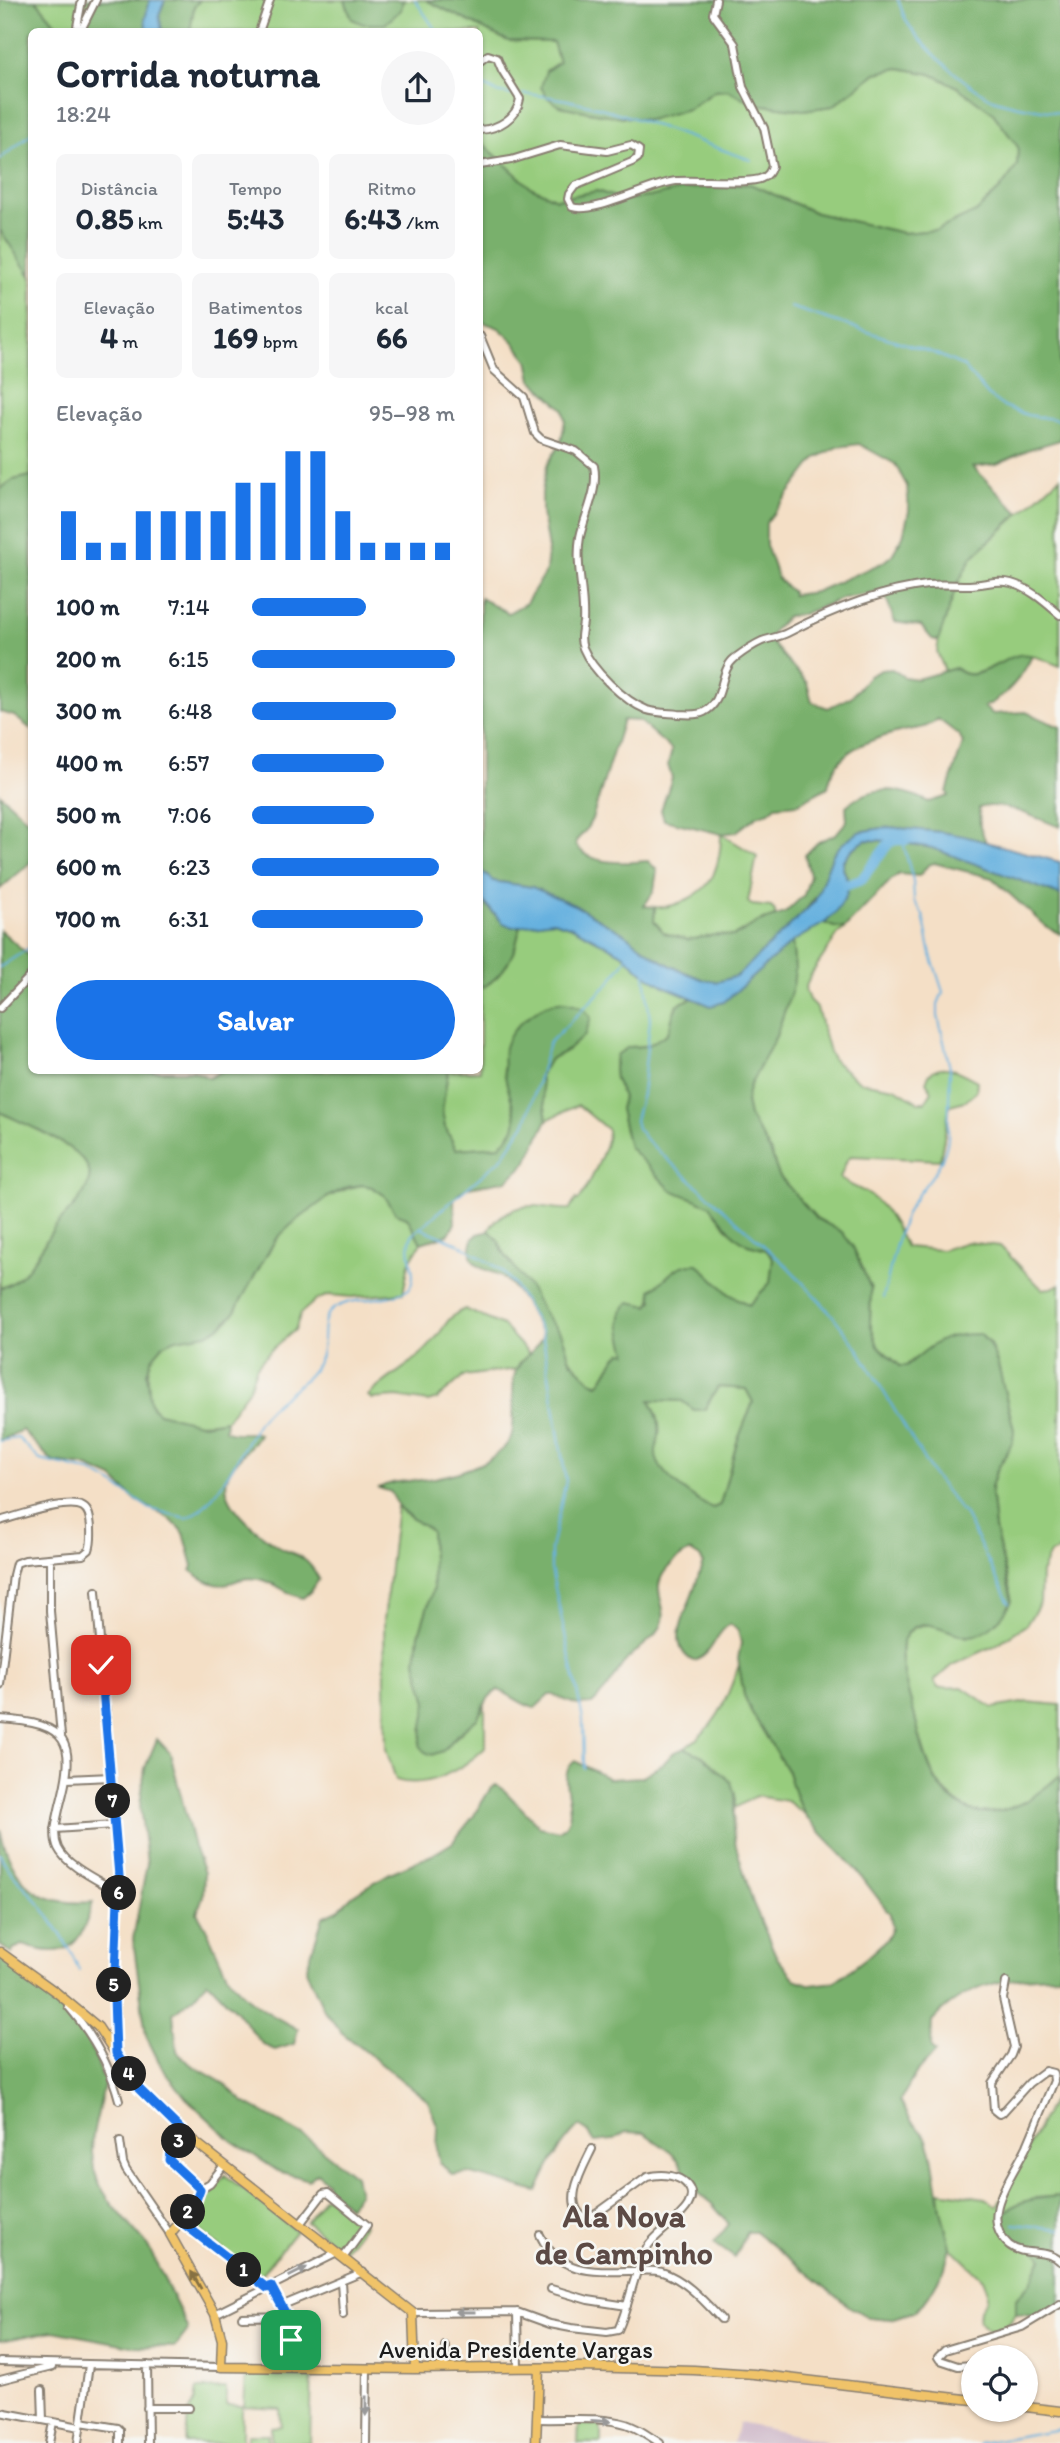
<!DOCTYPE html>
<html lang="pt">
<head>
<meta charset="utf-8">
<style>
  :root { --surface:#fff; --page:#f6f6f7; --text:#1f2937; --muted:#747a83; --accent:#1a73e8 }
  body { margin:0; font-family:Itim,sans-serif; background:var(--page); color:var(--text); height:100vh; display:flex; flex-direction:column; font-size:26px; white-space:nowrap }
  * { box-sizing:border-box; margin:0 }
  p { font-size:23px; color:var(--muted) }
  .icon { flex:none; width:38px; height:38px; fill:none; stroke:currentColor; stroke-width:2; stroke-linecap:round; stroke-linejoin:round }
  .map { position:relative; flex:1; overflow:hidden }
  .side { position:absolute; left:28px; top:28px; width:455px; height:1046px; display:flex; flex-direction:column; background:var(--surface); border-radius:10px; box-shadow:0 2px 5px #0004 }
  .side>* { flex:none }
  .buttons { position:absolute; left:961px; top:2345px; display:grid; gap:14px }
  .buttons a { display:grid; place-items:center; width:77px; height:77px; border-radius:50%; background:var(--surface); box-shadow:0 2px 5px #0004; font-size:35px }
  .pin { position:absolute; display:grid; place-items:center; width:60px; height:60px; color:#fff; margin:-30px; border-radius:14px; box-shadow:0 4px 10px #0006 }
  .km { position:absolute; width:35px; height:35px; margin:-18px; border-radius:50%; background:#222; color:#fff; font-size:19px; line-height:35px; text-align:center }
  .round { display:grid; place-items:center; flex:none; width:74px; height:74px; border-radius:37px; background:var(--page) }
  .overview { display:flex; align-items:center; justify-content:space-between; height:119px; padding:0 28px }
  h1 { font-size:38px; font-weight:800; line-height:52px }
  .figures { display:grid; grid-template-columns:repeat(3,1fr); gap:10px; height:119px; padding:7px 28px }
  .figures div { display:grid; align-content:center; border-radius:10px; background:var(--page); text-align:center }
  .figures b { font-size:30px; font-weight:800 }
  .figures small { font-size:19px; font-weight:400 }
  .figures p { font-size:19px }
  .chart { height:196px; padding:14px 28px }
  .chart p { display:flex; justify-content:space-between }
  .chart svg { width:100%; height:126px; margin-top:7px; stroke:var(--accent); stroke-width:6 }
  .cta { display:flex; gap:14px; margin-top:auto; padding:14px 28px }
  .cta a { flex:1; height:80px; border-radius:42px; background:var(--accent); color:#fff; font-size:28px; font-weight:800; line-height:80px; text-align:center }
  ul { padding:0 28px; list-style:none; font-size:23px }
  li { display:grid; grid-template-columns:112px 84px 1fr; align-items:center; height:52px }
  li i { height:18px; border-radius:9px; background:var(--accent) }
  .map>svg:first-child { display:block }
  .industrial { fill:#d1bdcc }
  .green { fill:#97cc7d; stroke:#5a744c; stroke-width:2 }
  .forest { fill:#79b06c; stroke:#4a6644; stroke-width:2; fill-rule:evenodd }
  .water { fill:#66b1df; stroke:#41667e; stroke-width:2 }
  .lines { fill:none; stroke-linecap:round; stroke-linejoin:round }
  .stream { stroke:#66b1df; stroke-width:2 }
  .river { stroke:#66b1df; stroke-width:10 }
  .minor-casing { stroke:#887e71; stroke-width:10 }
  .major-casing { stroke:#887e71; stroke-width:11 }
  .minor { stroke:#fff; stroke-width:6 }
  .major { stroke:#f0c369; stroke-width:8 }
  .oneway { fill:#999 }
  .oneway2 { fill:#867042 }
  .route-casing { stroke:#fff; stroke-width:14 }
  .route { stroke:#1a73e8; stroke-width:9 }
  .labels { text-anchor:middle; dominant-baseline:central; stroke-width:5; stroke-linejoin:round; paint-order:stroke }
  .street-label { font-size:24px; fill:#1c1c1c; stroke:#f6f6f2 }
  .district-label { font-size:32px; font-weight:bold; fill:#5c4a45; stroke:#f6f6f2 }
</style>
</head>
<body>
<div class="map">
<svg width="1060" height="2443" viewBox="0 0 1060 2443">
  <rect width="100%" height="100%" fill="#f6f6f2"/>
  <filter id="ink" filterUnits="userSpaceOnUse"><feTurbulence type="fractalNoise" baseFrequency=".0143" numOctaves="2"/><feDisplacementMap in="SourceGraphic" scale="14" xChannelSelector="R" yChannelSelector="G"/><feConvolveMatrix kernelMatrix="1 2 1 2 8 2 1 2 1" color-interpolation-filters="sRGB"/></filter>
  <filter id="wash" filterUnits="userSpaceOnUse"><feTurbulence type="fractalNoise" baseFrequency=".00686" numOctaves="4" result="noise"/><feDisplacementMap in="SourceGraphic" scale="28" xChannelSelector="R" yChannelSelector="G"/><feGaussianBlur stdDeviation="1.57" result="paint"/><feColorMatrix in="noise" values="0 0 0 0 0 0 0 0 0 0 0 0 0 0 0 0 0 1.4 0 .05"/><feComposite in="paint" operator="in"/></filter>
  <g filter="url(#wash)">
    <rect width="100%" height="100%" fill="#f4dfc6"/>
    <path class="industrial" d="M 739,2423 L 833,2443 L 732,2443 Z"/>
    <path class="green" d="M 36,0 L 92,0 L 82,22 L 71,30 L 60,29 Z
      M 200,0 L 345,0 L 352,19 L 401,10 L 403,0 L 426,0 L 508,41 L 553,42 L 559,62 L 546,71 L 586,112 L 649,120 L 705,98 L 715,91 L 727,90 L 756,104 L 803,110 L 833,106 L 876,73 L 899,68 L 931,74 L 956,86 L 992,112 L 1018,147 L 1017,166 L 1000,189 L 976,212 L 937,230 L 903,233 L 816,213 L 750,184 L 623,200 L 597,191 L 556,199 L 530,187 L 480,141 L 480,32 L 190,32 L 194,7 Z
      M 0,230 L 32,277 L 31,476 L 13,480 L 0,489 Z
      M 1060,477 L 1060,666 C 1048,662 1035,654 1023,655 C 1003,656 972,687 956,668 L 945,671 L 937,652 L 939,638 L 957,585 L 972,557 Z
      M 721,834 L 757,856 L 748,902 L 752,905 L 771,907 L 775,911 L 775,916 L 758,922 L 733,936 L 715,935 L 688,940 L 664,933 L 654,921 L 655,907 C 675,909 707,893 714,873 C 719,861 721,847 721,834 Z
      M 553,921 L 572,927 L 607,945 L 623,954 L 643,973 L 694,998 C 667,1005 678,1013 669,1030 C 662,1044 643,1047 629,1047 L 614,1061 L 615,1079 L 623,1097 L 620,1109 L 629,1147 L 671,1189 L 709,1205 L 715,1210 L 726,1227 L 748,1245 L 766,1249 L 773,1258 L 770,1283 L 749,1305 L 729,1294 L 698,1264 C 673,1263 670,1278 652,1290 L 651,1304 L 621,1312 L 622,1333 L 628,1354 L 610,1366 L 600,1384 L 591,1381 L 570,1360 L 562,1335 L 547,1318 L 511,1262 C 502,1253 500,1241 490,1232 L 488,1232 C 496,1215 516,1205 536,1206 C 548,1207 558,1210 570,1209 L 576,1199 L 578,1201 C 588,1188 609,1145 608,1130 L 578,1105 L 547,1120 L 540,1076 L 550,1059 L 568,1050 L 503,1068 L 516,1115 L 515,1127 L 500,1146 L 456,1149 L 445,1127 L 442,1111 L 448,1071 L 480,1071 L 480,984 L 484,987 C 507,973 517,951 520,925 Z
      M 824,923 L 834,927 L 845,928 L 839,933 L 810,976 L 805,989 L 809,1000 L 817,1008 L 829,1052 L 835,1062 L 860,1082 L 895,1088 L 918,1102 L 925,1102 L 932,1091 L 926,1082 C 935,1056 961,1072 977,1081 L 976,1092 L 965,1101 L 950,1105 L 940,1160 L 851,1156 L 847,1160 L 840,1178 C 848,1185 856,1187 865,1192 C 884,1203 897,1228 906,1247 L 942,1250 L 967,1242 L 1000,1246 L 1042,1289 L 1052,1288 L 1060,1284 L 1060,1550 L 1050,1554 L 1041,1573 L 1040,1603 L 1026,1625 L 994,1646 L 952,1665 L 934,1681 L 938,1688 L 962,1687 L 993,1708 L 1027,1702 L 1060,1705 L 1060,1775 C 1025,1808 980,1834 942,1788 C 927,1770 920,1736 914,1714 C 909,1697 895,1651 905,1637 C 920,1614 948,1629 967,1637 L 1010,1590 L 995,1529 L 991,1487 L 996,1472 L 1007,1453 L 1014,1430 L 998,1365 L 990,1344 L 980,1334 L 914,1359 L 906,1366 L 900,1366 L 878,1346 L 870,1323 L 871,1289 L 853,1247 L 834,1228 L 816,1218 L 779,1176 L 770,1151 L 749,1116 L 746,1102 L 749,1087 L 776,1036 L 793,986 L 795,969 L 792,942 Z
      M 0,1112 C 22,1123 83,1146 89,1171 C 91,1177 88,1185 85,1191 C 76,1208 60,1218 50,1234 C 38,1254 25,1281 0,1288 Z
      M 362,1185 L 372,1187 L 384,1195 L 396,1213 L 407,1217 L 421,1243 L 409,1263 L 403,1293 L 352,1297 L 329,1295 L 316,1300 L 301,1313 L 295,1330 L 268,1353 L 257,1366 L 248,1390 L 226,1420 C 204,1424 177,1425 158,1412 C 151,1408 150,1401 149,1394 C 147,1375 146,1358 163,1345 C 185,1327 211,1344 234,1313 C 238,1307 240,1300 244,1294 C 253,1277 263,1259 274,1243 C 291,1217 332,1190 362,1185 Z
      M 465,1309 L 503,1326 L 529,1354 L 520,1362 L 517,1369 L 464,1376 L 437,1399 L 428,1402 L 397,1397 L 372,1399 L 368,1396 C 389,1375 417,1363 435,1339 C 447,1325 446,1317 465,1309 Z
      M 718,1387 L 746,1389 L 753,1402 L 737,1442 L 720,1505 L 713,1508 C 699,1504 663,1477 657,1463 C 652,1451 660,1437 659,1425 C 659,1416 653,1407 649,1399 L 682,1401 L 694,1410 L 704,1410 Z
      M 397,1506 L 405,1514 L 431,1531 L 433,1589 L 419,1635 L 416,1661 L 427,1702 L 427,1715 L 422,1730 L 442,1751 C 456,1736 473,1724 485,1707 L 485,1748 C 463,1769 427,1790 396,1780 L 386,1749 L 384,1620 Z
      M 739,1665 L 744,1695 L 751,1711 L 788,1772 L 796,1797 L 806,1815 L 787,1801 L 756,1796 L 735,1808 L 735,1794 L 703,1756 L 685,1748 C 720,1723 724,1704 739,1665 Z
      M 1060,2086 L 1060,2196 L 1036,2198 L 1014,2241 C 1025,2244 1036,2246 1042,2258 L 1031,2283 L 1016,2299 L 1016,2313 L 1003,2331 C 991,2333 985,2329 979,2320 L 980,2309 L 987,2299 L 987,2289 L 983,2279 L 950,2247 L 941,2210 L 939,2191 L 985,2198 L 997,2206 Z
      M 225,2175 L 296,2231 L 258,2278 L 188,2222 Z
      M 324,2197 L 327,2197 L 364,2225 L 344,2251 L 306,2222 Z
      M 246,2370 L 312,2371 L 310,2443 L 271,2443 L 271,2427 L 281,2426 L 280,2409 L 244,2407 Z
      M 226,2388 L 226,2405 L 242,2406 L 242,2443 L 186,2443 L 188,2413 L 195,2401 L 197,2389 Z
      M 579,2424 L 601,2425 L 601,2443 L 578,2443 Z
      M 247,2434 L 268,2434 L 268,2443 L 247,2443 Z"/>
    <path class="forest" d="M 0,0 L 36,0 L 60,29 L 71,30 L 82,22 L 92,0 L 150,0 L 147,8 L 147,31 L 32,32 L 31,277 L 0,230 Z
      M 165,0 L 200,0 L 194,7 L 190,31 L 162,31 L 159,15 Z
      M 345,0 L 403,0 L 401,10 L 385,24 L 363,24 L 352,19 Z
      M 426,0 L 1060,0 L 1060,440 L 1030,449 L 997,464 L 973,467 L 1019,513 L 972,557 L 957,585 L 938,641 L 932,639 L 921,626 L 895,622 C 890,612 890,602 882,592 L 844,598 L 800,615 L 788,616 L 774,630 L 770,638 L 771,642 L 807,683 L 812,702 L 828,708 L 851,697 L 869,676 L 881,670 L 892,669 L 904,677 L 917,679 L 956,668 C 972,687 1001,658 1019,655 C 1023,654 1027,655 1031,655 L 1032,656 C 1022,677 1005,698 984,707 L 993,714 L 1026,712 L 1060,727 L 1060,827 C 1039,819 1000,800 979,808 L 980,827 L 986,842 L 941,832 L 888,827 L 859,832 L 833,854 L 818,894 L 804,912 L 737,977 L 717,982 L 704,980 L 677,969 L 657,958 L 623,933 L 574,905 L 532,887 L 493,881 L 480,870 L 480,598 L 508,613 L 526,603 L 546,571 L 548,549 L 542,513 L 542,492 L 547,465 L 561,442 L 565,420 L 563,409 L 532,380 L 528,360 L 512,340 L 499,328 L 480,321 L 480,141 L 530,187 L 556,199 L 597,191 L 623,200 L 649,197 L 684,189 L 750,184 L 816,213 L 903,233 L 937,230 L 976,212 L 1000,189 L 1017,166 L 1018,147 L 992,112 L 956,86 L 931,74 L 899,68 L 876,73 L 833,106 L 803,110 L 756,104 L 727,90 L 715,91 L 688,109 L 649,120 L 600,114 L 559,106 L 547,97 L 541,87 L 546,71 L 559,62 L 553,42 L 508,41 ZM 859,444 L 895,464 L 907,486 L 909,511 L 903,536 L 892,555 L 882,563 L 815,592 L 792,595 L 792,592 L 778,579 L 766,545 L 766,523 L 816,458 L 838,447 ZM 938,719 L 959,735 L 963,743 L 947,792 L 949,796 L 929,802 C 899,787 873,784 846,806 L 847,821 L 836,834 L 818,842 L 805,855 L 810,876 L 804,895 L 785,913 L 759,922 L 741,933 L 733,936 L 715,935 L 688,940 L 664,933 L 654,921 L 655,907 L 644,906 L 654,891 L 657,870 L 648,861 C 625,863 591,866 576,845 L 576,841 L 586,830 L 592,819 L 623,720 L 639,721 L 672,750 L 668,765 L 672,778 L 661,810 L 664,820 L 721,834 L 736,832 L 757,816 L 769,812 L 776,806 L 797,804 L 828,787 C 834,749 870,740 903,731 C 917,728 927,729 938,719 Z
      M 31,476 L 32,476 L 31,729 L 14,716 L 0,712 L 0,489 L 13,480 Z
      M 0,794 L 32,824 L 31,862 L 0,889 Z
      M 866,840 L 894,841 L 932,848 L 1060,895 L 1060,934 L 1045,926 L 992,878 L 934,863 L 928,865 L 919,876 L 899,874 L 891,880 L 845,928 L 834,927 L 824,923 L 836,912 L 847,876 C 835,859 852,849 866,840 Z
      M 480,898 C 491,909 502,929 520,925 C 517,951 507,973 483,987 L 480,984 Z
      M 0,930 L 31,957 L 32,1071 L 194,1071 L 209,1078 L 221,1071 L 448,1071 L 442,1111 L 445,1127 L 456,1149 L 500,1146 C 505,1140 514,1132 515,1124 C 517,1113 512,1103 509,1092 C 499,1059 500,1037 530,1015 C 540,1007 552,1000 565,1002 C 577,1004 585,1007 591,1018 L 585,1035 L 568,1050 L 550,1059 L 540,1076 L 547,1120 L 526,1163 L 508,1180 L 469,1187 L 460,1192 L 454,1200 L 455,1223 L 451,1231 L 447,1235 L 421,1243 L 407,1217 L 396,1213 L 384,1195 L 372,1187 L 362,1185 L 348,1187 L 329,1196 L 291,1225 L 275,1240 L 234,1313 L 222,1325 L 207,1334 L 176,1339 L 163,1345 L 152,1358 L 147,1372 L 150,1400 L 152,1407 L 159,1413 L 203,1424 L 226,1420 L 225,1430 C 235,1436 248,1431 259,1434 C 251,1449 231,1462 227,1479 C 220,1505 263,1537 282,1549 C 289,1552 296,1554 302,1558 C 310,1563 315,1571 319,1579 L 312,1590 L 303,1598 C 288,1595 277,1584 263,1580 C 229,1571 230,1601 191,1571 L 193,1566 L 184,1533 L 170,1519 L 134,1499 L 113,1478 L 85,1466 L 53,1462 L 22,1430 L 0,1441 L 0,1288 C 25,1281 38,1254 50,1234 C 60,1218 76,1208 85,1191 C 88,1185 91,1177 89,1171 C 83,1146 22,1123 0,1112 Z
      M 792,942 L 795,969 L 793,986 L 776,1036 L 749,1087 L 746,1102 L 749,1116 L 770,1151 L 779,1176 L 816,1218 L 842,1232 L 853,1247 L 871,1289 L 870,1323 L 878,1346 L 900,1366 L 906,1366 C 935,1343 939,1334 980,1334 L 989,1344 L 998,1365 L 1014,1430 L 1013,1441 L 996,1472 L 991,1487 L 995,1529 L 1012,1601 C 1005,1615 986,1637 968,1636 C 947,1635 918,1607 903,1641 C 897,1654 909,1698 914,1713 C 920,1737 926,1768 941,1788 C 978,1834 1025,1807 1060,1775 L 1060,1976 C 1012,1976 965,1984 932,2021 L 931,2048 L 935,2052 L 916,2073 L 900,2101 L 912,2122 L 926,2137 L 932,2155 L 941,2210 L 950,2247 L 945,2268 L 926,2300 L 913,2312 L 890,2319 L 868,2317 L 850,2307 L 756,2232 L 747,2232 L 735,2258 L 714,2243 L 729,2224 L 711,2203 L 695,2191 L 679,2161 L 668,2150 L 644,2133 L 626,2132 L 613,2140 L 595,2142 L 588,2132 L 579,2126 C 559,2146 548,2166 537,2192 L 467,2173 L 452,2175 L 440,2163 L 437,2151 L 438,2128 L 428,2101 L 340,2031 L 324,2010 L 306,1970 L 323,1917 L 338,1910 L 352,1896 L 390,1873 L 432,1855 L 452,1843 L 473,1817 L 490,1789 L 496,1785 L 505,1791 L 540,1827 L 559,1831 C 586,1815 551,1778 575,1761 L 609,1779 L 641,1777 L 664,1763 L 674,1752 L 685,1748 L 703,1756 L 731,1782 L 735,1794 L 733,1831 L 736,1846 L 753,1903 L 777,1958 L 795,1979 L 811,1985 L 834,1982 L 866,1958 L 886,1940 L 892,1928 L 890,1914 L 857,1871 L 807,1818 L 796,1797 L 788,1772 L 751,1711 L 744,1695 L 738,1659 L 741,1643 L 738,1630 L 730,1624 C 713,1634 714,1656 693,1661 C 667,1646 684,1616 692,1595 C 696,1585 699,1573 703,1563 L 700,1557 L 690,1551 C 678,1558 660,1570 659,1586 C 658,1601 669,1613 660,1628 C 651,1643 636,1649 625,1662 C 619,1668 616,1677 610,1684 C 605,1692 598,1698 592,1704 L 577,1705 L 553,1695 L 549,1695 L 535,1708 C 521,1705 512,1695 498,1690 L 489,1697 L 477,1719 L 457,1735 L 443,1751 L 432,1755 L 425,1752 L 420,1745 L 427,1702 L 416,1661 L 419,1635 L 433,1589 L 431,1531 C 414,1520 399,1512 391,1492 L 379,1488 C 394,1480 405,1482 421,1480 C 447,1477 500,1464 511,1437 C 517,1425 510,1390 515,1373 C 521,1356 538,1351 543,1334 C 532,1317 518,1287 501,1276 C 493,1271 478,1270 473,1260 C 469,1254 471,1245 473,1239 L 478,1234 L 490,1231 L 498,1240 L 504,1254 L 529,1287 L 547,1318 L 562,1335 L 570,1360 L 591,1381 L 598,1384 C 608,1375 610,1360 622,1352 L 627,1353 C 623,1337 613,1313 630,1302 L 649,1306 L 653,1301 L 651,1290 C 670,1278 673,1263 698,1264 L 729,1294 L 749,1305 L 770,1283 L 773,1258 L 766,1250 L 748,1245 L 736,1237 L 709,1205 L 671,1190 L 629,1147 L 620,1109 L 623,1097 L 615,1079 L 614,1069 L 616,1055 L 629,1047 L 647,1046 L 668,1033 C 675,1013 670,1004 694,998 L 711,1006 L 734,993 L 757,971 ZM 718,1387 L 746,1389 L 753,1402 L 737,1442 L 720,1505 L 713,1508 C 697,1503 655,1472 656,1453 C 656,1447 658,1442 659,1436 C 661,1422 656,1413 650,1400 L 682,1401 L 694,1410 L 704,1410 Z
      M 157,1739 L 170,1753 L 194,1847 L 204,1873 L 203,1896 L 197,1913 C 210,1932 216,1953 226,1972 C 241,1999 272,2016 298,2029 L 294,2044 L 275,2050 L 263,2045 L 236,2011 L 207,1981 L 194,1997 L 173,2013 L 177,2051 L 190,2064 L 223,2083 L 244,2102 L 303,2135 L 355,2176 L 359,2193 L 349,2207 L 328,2190 L 327,2182 L 317,2173 L 309,2180 L 278,2171 L 232,2141 L 186,2098 L 161,2066 L 146,2036 L 133,1939 L 147,1864 L 140,1806 L 145,1768 Z
      M 0,1830 C 13,1882 36,1907 93,1902 C 80,1945 70,1961 23,1945 L 13,1949 L 12,1954 L 0,1945 Z
      M 0,1953 L 52,1994 L 82,2026 L 105,2082 L 93,2134 L 92,2152 L 94,2169 L 100,2186 L 112,2204 L 148,2246 L 183,2318 L 188,2330 L 175,2347 L 132,2346 L 53,2331 L 0,2341 Z
      M 1060,2196 L 1060,2307 L 1044,2317 L 1016,2313 L 1016,2299 L 1031,2282 L 1042,2258 C 1035,2244 1022,2248 1012,2239 C 1008,2235 1005,2229 1002,2224 C 1005,2199 1040,2198 1060,2196 Z"/>
    <path class="water" d="M 150,0 L 165,0 L 159,15 L 162,31 L 147,31 L 145,19 Z
      M 888,827 L 941,832 L 964,836 L 1060,862 L 1060,895 L 932,848 L 894,841 L 866,840 L 852,849 L 843,860 L 842,869 L 849,883 L 846,896 L 836,912 L 826,922 L 792,942 L 724,1002 L 711,1006 L 666,987 L 643,973 L 623,954 L 572,927 L 553,921 L 512,927 L 503,923 L 480,898 L 480,870 L 493,881 L 532,887 L 574,905 L 623,933 L 657,958 L 677,969 L 704,980 L 717,982 L 737,976 L 804,912 L 815,901 L 833,854 L 842,844 L 859,832 Z"/>
    <g class="lines">
      <path class="stream" d="M 415,0 L 437,32
        M 898,0 C 901,7 903,14 906,20 C 919,44 971,91 996,100 C 1016,107 1038,109 1060,113
        M 480,84 L 496,92 L 513,95
        M 523,94 C 599,99 678,135 751,160
        M 0,159 L 32,133
        M 790,307 L 934,353 L 963,366 L 989,396 L 1001,405 L 1027,415 L 1060,420
        M 0,967 L 32,946
        M 645,974 L 650,1020 L 642,1094 L 635,1120 L 637,1128 L 647,1141 L 788,1267 L 830,1312 L 859,1350 L 933,1475 L 965,1515 L 1009,1603
        M 421,1228 L 459,1244 L 501,1270 L 513,1283 L 542,1332 L 566,1481 L 551,1549 L 551,1569 L 583,1719 L 584,1768
        M 883,1298 C 890,1271 895,1240 906,1214 C 918,1187 944,1172 948,1138 L 950,1068 L 938,1016 L 938,1004 L 943,992 L 931,955 L 923,915 L 914,901 L 913,881 L 904,846 L 906,841
        M 0,1441 L 18,1438 L 40,1460 L 92,1472 L 110,1482 L 150,1509 L 186,1518 C 215,1509 243,1446 259,1421 C 274,1398 307,1386 319,1360 C 326,1347 320,1323 328,1314 C 343,1294 388,1304 409,1289 C 420,1272 403,1254 412,1235 L 501,1159 L 526,1122 L 549,1043 L 608,984 L 627,958
        M 0,1854 C 8,1872 25,1886 37,1901 C 51,1917 73,1952 79,1971
        M 1014,2224 L 1060,2229
        M 979,2443 L 1060,2429"/>
      <path class="river" d="M 836,889 L 861,880 L 889,843 L 896,840 L 907,840"/>
    </g>
  </g>
  <g filter="url(#ink)">
    <g class="lines">
      <g class="minor-casing">
        <path id="minor" d="M 76,32 L 82,0
          M 80,32 L 96,0
          M 259,32 L 270,0
          M 480,61 L 488,55 L 497,58 L 502,70 L 520,99 C 517,118 498,129 480,130
          M 480,165 L 511,160 L 560,145 L 607,151 L 631,145 L 639,150 L 638,158 L 632,162 L 575,186 L 569,194 L 568,199 L 572,207 C 595,215 649,184 676,181 C 695,179 749,185 762,178 C 768,176 770,172 772,166 L 764,128 L 743,87 L 735,44 L 713,14 L 716,0
          M 480,336 L 494,370 L 524,397 L 535,433 L 541,439 L 576,451 L 594,466 C 599,490 585,513 580,537 C 575,565 585,594 583,622 C 582,631 579,639 583,648 C 592,670 624,701 647,710 C 656,713 668,713 678,714 C 687,714 696,716 704,712 C 726,701 718,671 735,658 C 743,652 753,645 762,641 C 770,638 779,637 787,633 C 831,610 877,591 927,585 C 942,584 955,585 969,585 C 984,585 997,579 1011,583 C 1030,588 1046,603 1060,615
          M 0,1008 L 32,974
          M 0,1521 C 17,1516 68,1498 83,1507 C 90,1511 90,1520 91,1527 C 91,1535 92,1542 89,1550 L 83,1555 L 25,1560 L 16,1563 L 13,1575 L 0,1685
          M 50,1559 L 50,1611 L 61,1736
          M 96,1591 L 119,1876 L 114,1997 L 116,2053
          M 0,1719 C 69,1723 77,1742 60,1805 C 57,1819 52,1835 58,1848 C 67,1867 102,1882 119,1893
          M 67,1779 L 111,1777
          M 55,1829 L 115,1825
          M 1006,1982 L 1003,1999 L 1014,2047 L 1011,2055 L 992,2083 L 994,2110 L 999,2114 L 1002,2113 L 1029,2083 L 1045,2071 L 1053,2073 L 1054,2081 C 1045,2103 1036,2125 1027,2146 C 1014,2174 977,2217 1009,2245 C 1024,2257 1046,2248 1060,2261
          M 68,2006 C 91,2033 110,2065 119,2100
          M 120,2141 L 123,2163 L 126,2170 L 170,2234
          M 200,2189 L 210,2183 L 224,2165
          M 180,2221 L 267,2288
          M 300,2224 L 323,2194 L 328,2193 L 367,2225 L 343,2258
          M 540,2235 C 558,2273 591,2272 629,2271 C 640,2271 651,2269 662,2272 C 686,2280 704,2301 721,2319
          M 341,2281 L 343,2315
          M 271,2286 L 287,2316 L 291,2368
          M 551,2289 L 588,2300 L 627,2306
          M 283,2305 L 363,2272
          M 517,2312 L 518,2368
          M 413,2313 L 517,2312 L 550,2324 L 571,2328 L 607,2332 L 618,2330 C 630,2304 633,2273 647,2248 C 655,2230 712,2204 683,2181 C 673,2174 658,2174 647,2177 L 596,2214 L 585,2218 C 561,2204 583,2168 592,2149
          M 215,2314 L 337,2253
          M 242,2317 L 287,2316
          M 445,2346 L 445,2369
          M 0,2362 L 221,2367
          M 147,2365 L 148,2443
          M 973,2365 L 958,2366 L 940,2360 L 938,2357 L 945,2350 L 1022,2327 L 1060,2304
          M 0,2380 L 52,2367
          M 42,2390 L 43,2420
          M 147,2408 L 189,2408
          M 0,2412 L 80,2427
          M 538,2419 C 566,2420 599,2416 626,2424 C 639,2428 648,2436 660,2443
          M 81,2422 L 118,2428 L 120,2430 L 120,2443
          M 49,2443 L 53,2422
          M 78,2443 L 89,2365
          M 366,2443 L 367,2368"/>
      </g>
      <g class="major-casing">
        <path id="major" d="M 0,1952 L 57,1993 L 98,2027 L 139,2089 L 185,2134 L 413,2313 L 415,2369
          M 185,2134 L 170,2152 L 169,2160 L 200,2189 C 197,2206 181,2220 170,2234 L 215,2314 L 222,2340 L 221,2367 L 415,2369 L 581,2367 L 694,2370 L 754,2374 L 973,2400
          M 1026,2407 L 1060,2411
          M 536,2443 L 539,2368"/>
      </g>
      <use href="#minor" class="minor"/>
      <use href="#major" class="major"/>
    </g>
    <defs><path id="oneway-solid" d="M-6-.8H1V-3.2L6.5 0L1 3.2V.8H-6Z" transform="scale(1.75)"/></defs>
    <g class="oneway">
      <use href="#oneway-solid" transform="translate(298 2272) rotate(-27)"/>
      <use href="#oneway-solid" transform="translate(465 2312) rotate(180)"/>
      <use href="#oneway-solid" transform="translate(366 2406) rotate(91)"/>
      <use href="#oneway-solid" transform="translate(601 2421) rotate(3)"/>
    </g>
    <use class="oneway2" href="#oneway-solid" transform="translate(196 2280) rotate(-120)"/>
  </g>
  <g class="lines" filter="url(#ink)">
    <g class="route-casing">
      <path id="route" d="M 101,1665 L 119,1876 L 114,1997 L 116,2053 L 139,2089 L 185,2134 L 170,2152 L 169,2160 L 200,2189 L 195,2203 L 180,2221 L 267,2288 L 271,2286 L 287,2316 L 291,2340"/>
    </g>
    <use href="#route" class="route"/>
  </g>
  <g class="labels">
    <g class="street-label">
      <text x="516" y="2349">Avenida Presidente Vargas</text>
    </g>
    <g class="district-label">
      <text x="624" y="2216">Ala Nova<tspan x="624" dy="37">de Campinho</tspan></text>
    </g>
  </g>
</svg>
<div class="buttons">
<a><svg class="icon" aria-label="locate" viewBox="0 0 24 24"><circle cx="12" cy="12" r="6"/><path d="M12 2v4M12 18v4M2 12h4M18 12h4"/></svg></a>
</div>
<div class="pin" style="left:291px;top:2340px;background:#1e9e55"><svg class="icon" aria-label="arrive" viewBox="0 0 24 24"><path d="M6 21V4h12l-3 4 3 4H6"/></svg></div>
<div class="pin" style="left:101px;top:1665px;background:#d93025"><svg class="icon" aria-label="check" viewBox="0 0 24 24"><path d="M5 12l5 5 9-10"/></svg></div>
<b class="km" style="left:244px;top:2270px">1</b>
<b class="km" style="left:188px;top:2212px">2</b>
<b class="km" style="left:179px;top:2141px">3</b>
<b class="km" style="left:129px;top:2074px">4</b>
<b class="km" style="left:114px;top:1985px">5</b>
<b class="km" style="left:119px;top:1893px">6</b>
<b class="km" style="left:113px;top:1801px">7</b>
<section class="side">
<div class="overview"><div><h1>Corrida noturna</h1><p>18:24</p></div><a class="round"><svg class="icon" aria-label="share" viewBox="0 0 24 24"><path d="M12 15V3M7 8l5-5 5 5M5 13v7h14v-7"/></svg></a></div>
<div class="figures">
<div><p>Distância</p><b>0.85<small> km</small></b></div>
<div><p>Tempo</p><b>5:43</b></div>
<div><p>Ritmo</p><b>6:43<small> /km</small></b></div>
</div>
<div class="figures">
<div><p>Elevação</p><b>4<small> m</small></b></div>
<div><p>Batimentos</p><b>169<small> bpm</small></b></div>
<div><p>kcal</p><b>66</b></div>
</div>
<div class="chart"><p><span>Elevação</span>95–98 m</p>
<svg viewBox="0 0 160 44" preserveAspectRatio="none"><path d="M5 44V27M15 44V38M25 44V38M35 44V27M45 44V27M55 44V27M65 44V27M75 44V17M85 44V17M95 44V6M105 44V6M115 44V27M125 44V38M135 44V38M145 44V38M155 44V38"/></svg>
</div>
<ul>
<li><b>100 m</b>7:14<i style="width:56%"></i></li>
<li><b>200 m</b>6:15<i style="width:100%"></i></li>
<li><b>300 m</b>6:48<i style="width:71%"></i></li>
<li><b>400 m</b>6:57<i style="width:65%"></i></li>
<li><b>500 m</b>7:06<i style="width:60%"></i></li>
<li><b>600 m</b>6:23<i style="width:92%"></i></li>
<li><b>700 m</b>6:31<i style="width:84%"></i></li>
</ul>
<div class="cta"><a>Salvar</a></div>
</section>
</div>
</body>
</html>
